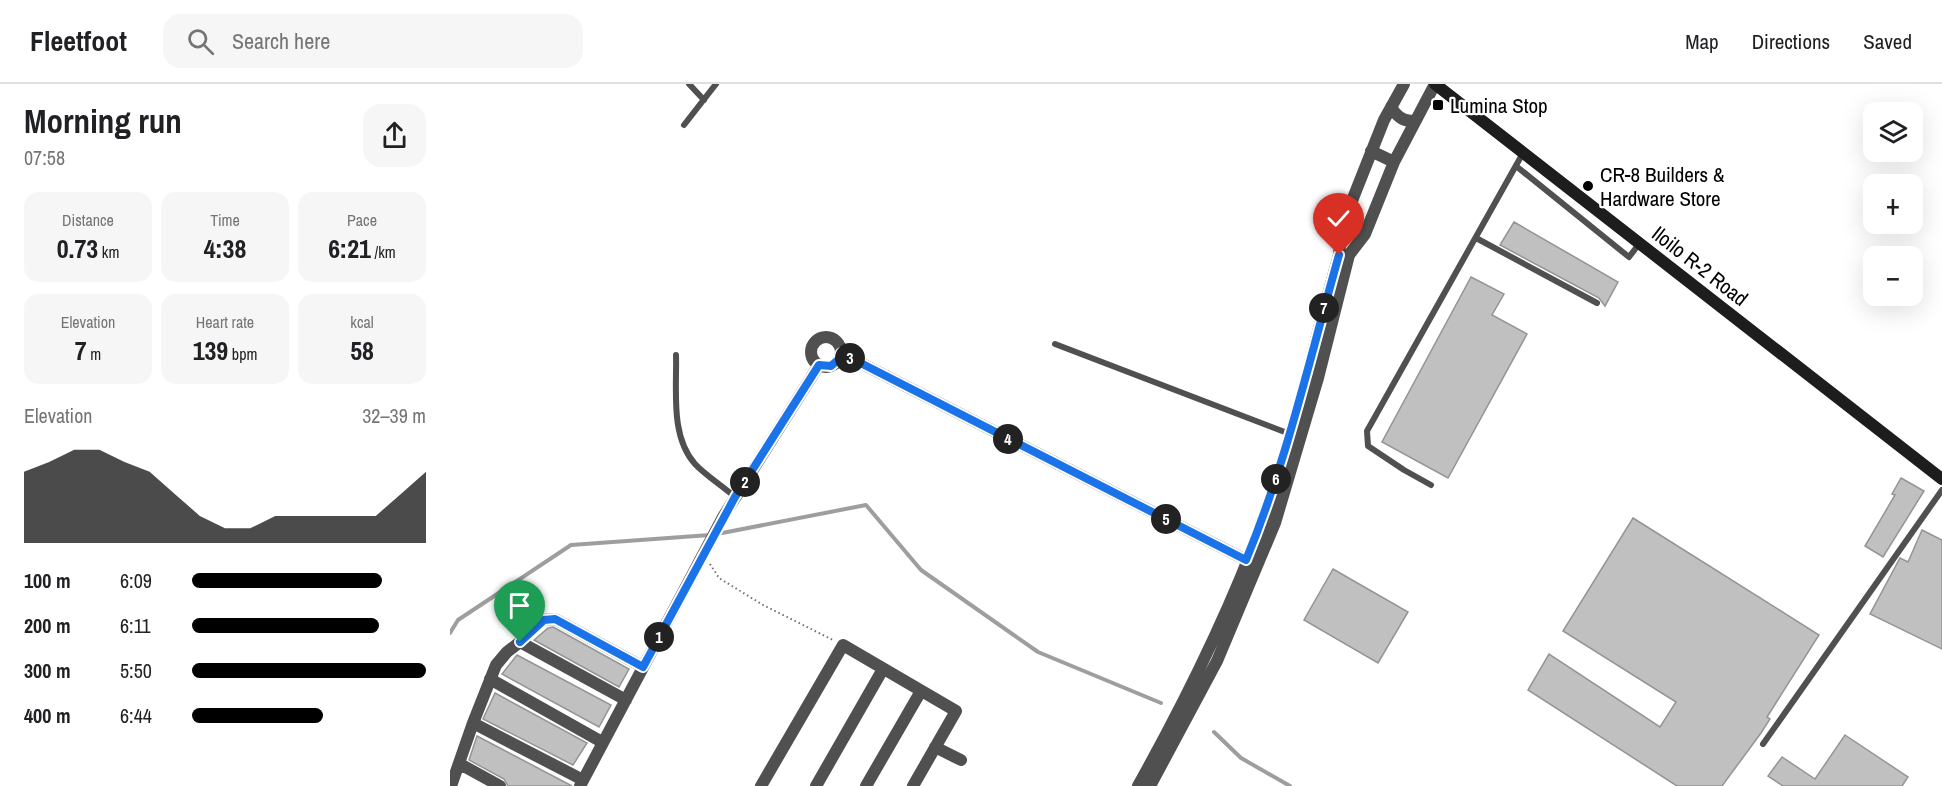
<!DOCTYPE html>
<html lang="en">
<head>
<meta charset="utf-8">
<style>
  :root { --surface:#fff; --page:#f6f6f6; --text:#202124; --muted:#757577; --line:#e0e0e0; --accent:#000 }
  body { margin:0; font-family:"Archivo Narrow",sans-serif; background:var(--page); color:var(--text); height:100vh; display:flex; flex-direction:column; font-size:22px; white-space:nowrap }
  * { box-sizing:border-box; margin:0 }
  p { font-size:20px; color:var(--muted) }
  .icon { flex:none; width:33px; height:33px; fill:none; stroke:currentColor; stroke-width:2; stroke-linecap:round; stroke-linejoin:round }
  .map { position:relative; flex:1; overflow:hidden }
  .side { display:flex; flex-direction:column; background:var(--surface); width:450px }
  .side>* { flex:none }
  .tools { position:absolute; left:1413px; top:18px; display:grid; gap:12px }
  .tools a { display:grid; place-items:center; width:60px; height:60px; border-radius:12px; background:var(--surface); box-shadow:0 6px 24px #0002; font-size:30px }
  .pin { position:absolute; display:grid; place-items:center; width:51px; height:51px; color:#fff; margin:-62px -26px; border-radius:50% 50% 50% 0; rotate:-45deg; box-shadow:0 0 6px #0007 }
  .pin .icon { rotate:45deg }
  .km { position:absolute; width:30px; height:30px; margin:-15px; border-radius:50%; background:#222; color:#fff; font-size:16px; line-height:30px; text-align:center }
  .round { display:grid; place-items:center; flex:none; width:63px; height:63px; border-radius:18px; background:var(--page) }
  .head { display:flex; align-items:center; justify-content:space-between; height:102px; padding:0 24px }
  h1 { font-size:33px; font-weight:700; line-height:45px }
  .stats { display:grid; grid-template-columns:repeat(3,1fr); gap:9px; height:102px; padding:6px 24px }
  .stats div { display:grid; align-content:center; border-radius:15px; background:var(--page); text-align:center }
  .stats b { font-size:26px; font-weight:700 }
  .stats small { font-size:16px; font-weight:400 }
  .stats p { font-size:16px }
  .chart { height:168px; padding:12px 24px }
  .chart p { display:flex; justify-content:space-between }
  .chart svg { width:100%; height:108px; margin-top:6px; fill:var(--accent); opacity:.7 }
  ul { padding:0 24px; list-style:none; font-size:20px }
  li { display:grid; grid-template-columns:96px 72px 1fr; align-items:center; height:45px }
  li i { height:15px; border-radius:8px; background:var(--accent) }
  header { display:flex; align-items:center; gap:36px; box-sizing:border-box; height:84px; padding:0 30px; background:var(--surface); border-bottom:2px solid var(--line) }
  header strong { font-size:28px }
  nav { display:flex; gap:33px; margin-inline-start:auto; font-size:21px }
  .search { width:420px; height:54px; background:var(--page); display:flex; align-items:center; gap:15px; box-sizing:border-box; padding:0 21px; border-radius:18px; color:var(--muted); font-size:22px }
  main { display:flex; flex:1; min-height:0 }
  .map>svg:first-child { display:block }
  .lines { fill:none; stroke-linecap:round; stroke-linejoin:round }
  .stream { stroke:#9e9e9e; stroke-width:4 }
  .building { fill:#c0c0c0; stroke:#949494; stroke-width:1.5 }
  .path { stroke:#727272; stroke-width:2; stroke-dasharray:1.5 3; stroke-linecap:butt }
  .service { stroke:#505050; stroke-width:6 }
  .minor { stroke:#505050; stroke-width:12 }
  .secondary { stroke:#1d1d1d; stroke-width:12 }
  .route-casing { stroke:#fff; stroke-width:12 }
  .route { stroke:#1a73e8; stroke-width:8 }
  .poi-dot { fill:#000; stroke:#fff; stroke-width:2 }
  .labels { text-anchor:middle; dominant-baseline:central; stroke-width:4.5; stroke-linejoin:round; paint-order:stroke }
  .poi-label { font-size:21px; fill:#000; stroke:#fff; text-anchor:start }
  .street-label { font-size:21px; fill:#000; stroke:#fff }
</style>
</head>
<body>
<header>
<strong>Fleetfoot</strong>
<div class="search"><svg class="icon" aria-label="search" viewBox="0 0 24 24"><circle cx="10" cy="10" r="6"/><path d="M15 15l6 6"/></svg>Search here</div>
<nav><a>Map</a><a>Directions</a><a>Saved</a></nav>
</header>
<main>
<section class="side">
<div class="head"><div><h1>Morning run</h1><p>07:58</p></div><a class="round"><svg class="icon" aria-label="share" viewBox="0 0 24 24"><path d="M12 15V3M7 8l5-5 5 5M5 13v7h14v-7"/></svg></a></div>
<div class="stats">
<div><p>Distance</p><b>0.73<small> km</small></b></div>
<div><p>Time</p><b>4:38</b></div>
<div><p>Pace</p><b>6:21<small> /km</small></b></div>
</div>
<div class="stats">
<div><p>Elevation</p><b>7<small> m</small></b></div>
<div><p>Heart rate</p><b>139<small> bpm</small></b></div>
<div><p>kcal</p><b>58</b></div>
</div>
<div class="chart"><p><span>Elevation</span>32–39 m</p>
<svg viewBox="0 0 160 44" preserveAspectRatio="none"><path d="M0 44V15L10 11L20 6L30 6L40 11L50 15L60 24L70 33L80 38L90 38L100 33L110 33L120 33L130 33L140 33L150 24L160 15V44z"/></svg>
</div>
<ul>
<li><b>100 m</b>6:09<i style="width:81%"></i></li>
<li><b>200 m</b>6:11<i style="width:80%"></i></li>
<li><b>300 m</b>5:50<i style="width:100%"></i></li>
<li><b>400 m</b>6:44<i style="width:56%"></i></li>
</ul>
</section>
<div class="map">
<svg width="1492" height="702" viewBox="0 0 1492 702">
  <rect width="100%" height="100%" fill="#fff"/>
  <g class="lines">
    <path class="stream" d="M 267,450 L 416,421 L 471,486 L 588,568 L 711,619
      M 0,549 L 8,536 L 121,461 L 260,451
      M 764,648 L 791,674 L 840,702"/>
  </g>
  <path class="building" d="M 1064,138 L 1168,198 L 1155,222 L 1149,214 L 1050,161 Z
    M 1021,193 L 1054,210 L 1042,231 L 1077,250 L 998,394 L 932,358 Z
    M 1451,394 L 1474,407 L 1433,473 L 1415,462 L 1445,411 L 1442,410 Z
    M 1183,434 L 1369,551 L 1317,633 L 1320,635 L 1311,649 L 1272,702 L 1227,702 L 1078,606 L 1099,570 L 1210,643 L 1226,618 L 1113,547 Z
    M 1472,446 L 1492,456 L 1492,565 L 1420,530 L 1450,474 L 1458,478 Z
    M 883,485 L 958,528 L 928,579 L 854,536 Z
    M 103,543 L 179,585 L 169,603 L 84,556 L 98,544 Z
    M 67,571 L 161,621 L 149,643 L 52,590 Z
    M 45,609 L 137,659 L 123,681 L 33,635 Z
    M 1395,651 L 1458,693 L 1452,702 L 1333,702 L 1318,692 L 1332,673 L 1365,695 Z
    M 27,652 L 122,702 L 58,702 L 54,695 L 19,676 Z"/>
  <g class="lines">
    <path class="path" d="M 260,480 L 269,494 L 313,521 L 383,556"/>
    <path class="service" d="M 239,0 L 254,16
      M 234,41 L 266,0
      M 1066,82 L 1179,173 L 1189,160
      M 1026,154 L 1147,219
      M 605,260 L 840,350
      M 226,271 C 227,306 220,352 245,380 C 255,391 274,403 285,413
      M 981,401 L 954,386 L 918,362 L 917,347 L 1073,69
      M 1313,660 L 1492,406"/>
    <path class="minor" d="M 941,23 C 947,33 955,39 966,36
      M 921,67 L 944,78
      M 892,142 L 915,150
      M361 268a15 15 0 1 1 30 0a15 15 0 1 1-30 0Z
      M 391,269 L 802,479
      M 70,558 L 176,616
      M 40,595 L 152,658
      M 23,639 L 133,696
      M 485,663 L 511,676
      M 10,680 L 50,702
      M 1,702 L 23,639 L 46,581 L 57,568 L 70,558 L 87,541 L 94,536 L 105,535 L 193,583
      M 130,702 L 273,433 L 369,281
      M 311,702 L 393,561 L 506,627 L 463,702
      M 366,702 L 433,585
      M 416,702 L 471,607
      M 688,702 C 736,616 780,527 814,434 C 845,348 864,258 889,171 L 892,142 L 934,36 L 954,0
      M 700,702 L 767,577 L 825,439 L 868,294 L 899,171 L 915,150 L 944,78 L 985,0"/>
    <path class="secondary" d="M 985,0 L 1492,395"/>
  </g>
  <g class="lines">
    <g class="route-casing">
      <path id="route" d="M 70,558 L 94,536 L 105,535 L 193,583 L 285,413 L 369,281 L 381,282 L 389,275 L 391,269 L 796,476 C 837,377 860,273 889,171"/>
    </g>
    <use href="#route" class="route"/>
  </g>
  <g class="poi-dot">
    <rect x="982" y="15" width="12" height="12" rx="3"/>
    <circle cx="1138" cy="102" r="6"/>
  </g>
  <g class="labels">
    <g class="poi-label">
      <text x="1000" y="21">Lumina Stop</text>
      <text x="1150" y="90">CR-8 Builders &amp;<tspan x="1150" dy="24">Hardware Store</tspan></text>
    </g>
    <g class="street-label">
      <text transform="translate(1250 182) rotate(38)">Iloilo R-2 Road</text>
    </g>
  </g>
</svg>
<div class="tools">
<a><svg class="icon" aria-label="layers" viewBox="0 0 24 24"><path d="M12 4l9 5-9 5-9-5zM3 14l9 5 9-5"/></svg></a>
<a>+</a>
<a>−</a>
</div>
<div class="pin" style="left:70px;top:558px;background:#1e9e55"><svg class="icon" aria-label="arrive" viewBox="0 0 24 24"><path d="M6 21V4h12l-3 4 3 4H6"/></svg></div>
<div class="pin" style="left:889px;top:171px;background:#d93025"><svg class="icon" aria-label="check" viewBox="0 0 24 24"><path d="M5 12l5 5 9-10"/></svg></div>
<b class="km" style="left:209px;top:553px">1</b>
<b class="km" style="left:295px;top:398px">2</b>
<b class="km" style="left:400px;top:274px">3</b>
<b class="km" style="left:558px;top:355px">4</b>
<b class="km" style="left:716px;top:435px">5</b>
<b class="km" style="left:826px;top:395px">6</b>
<b class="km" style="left:874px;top:224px">7</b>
</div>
</main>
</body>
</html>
